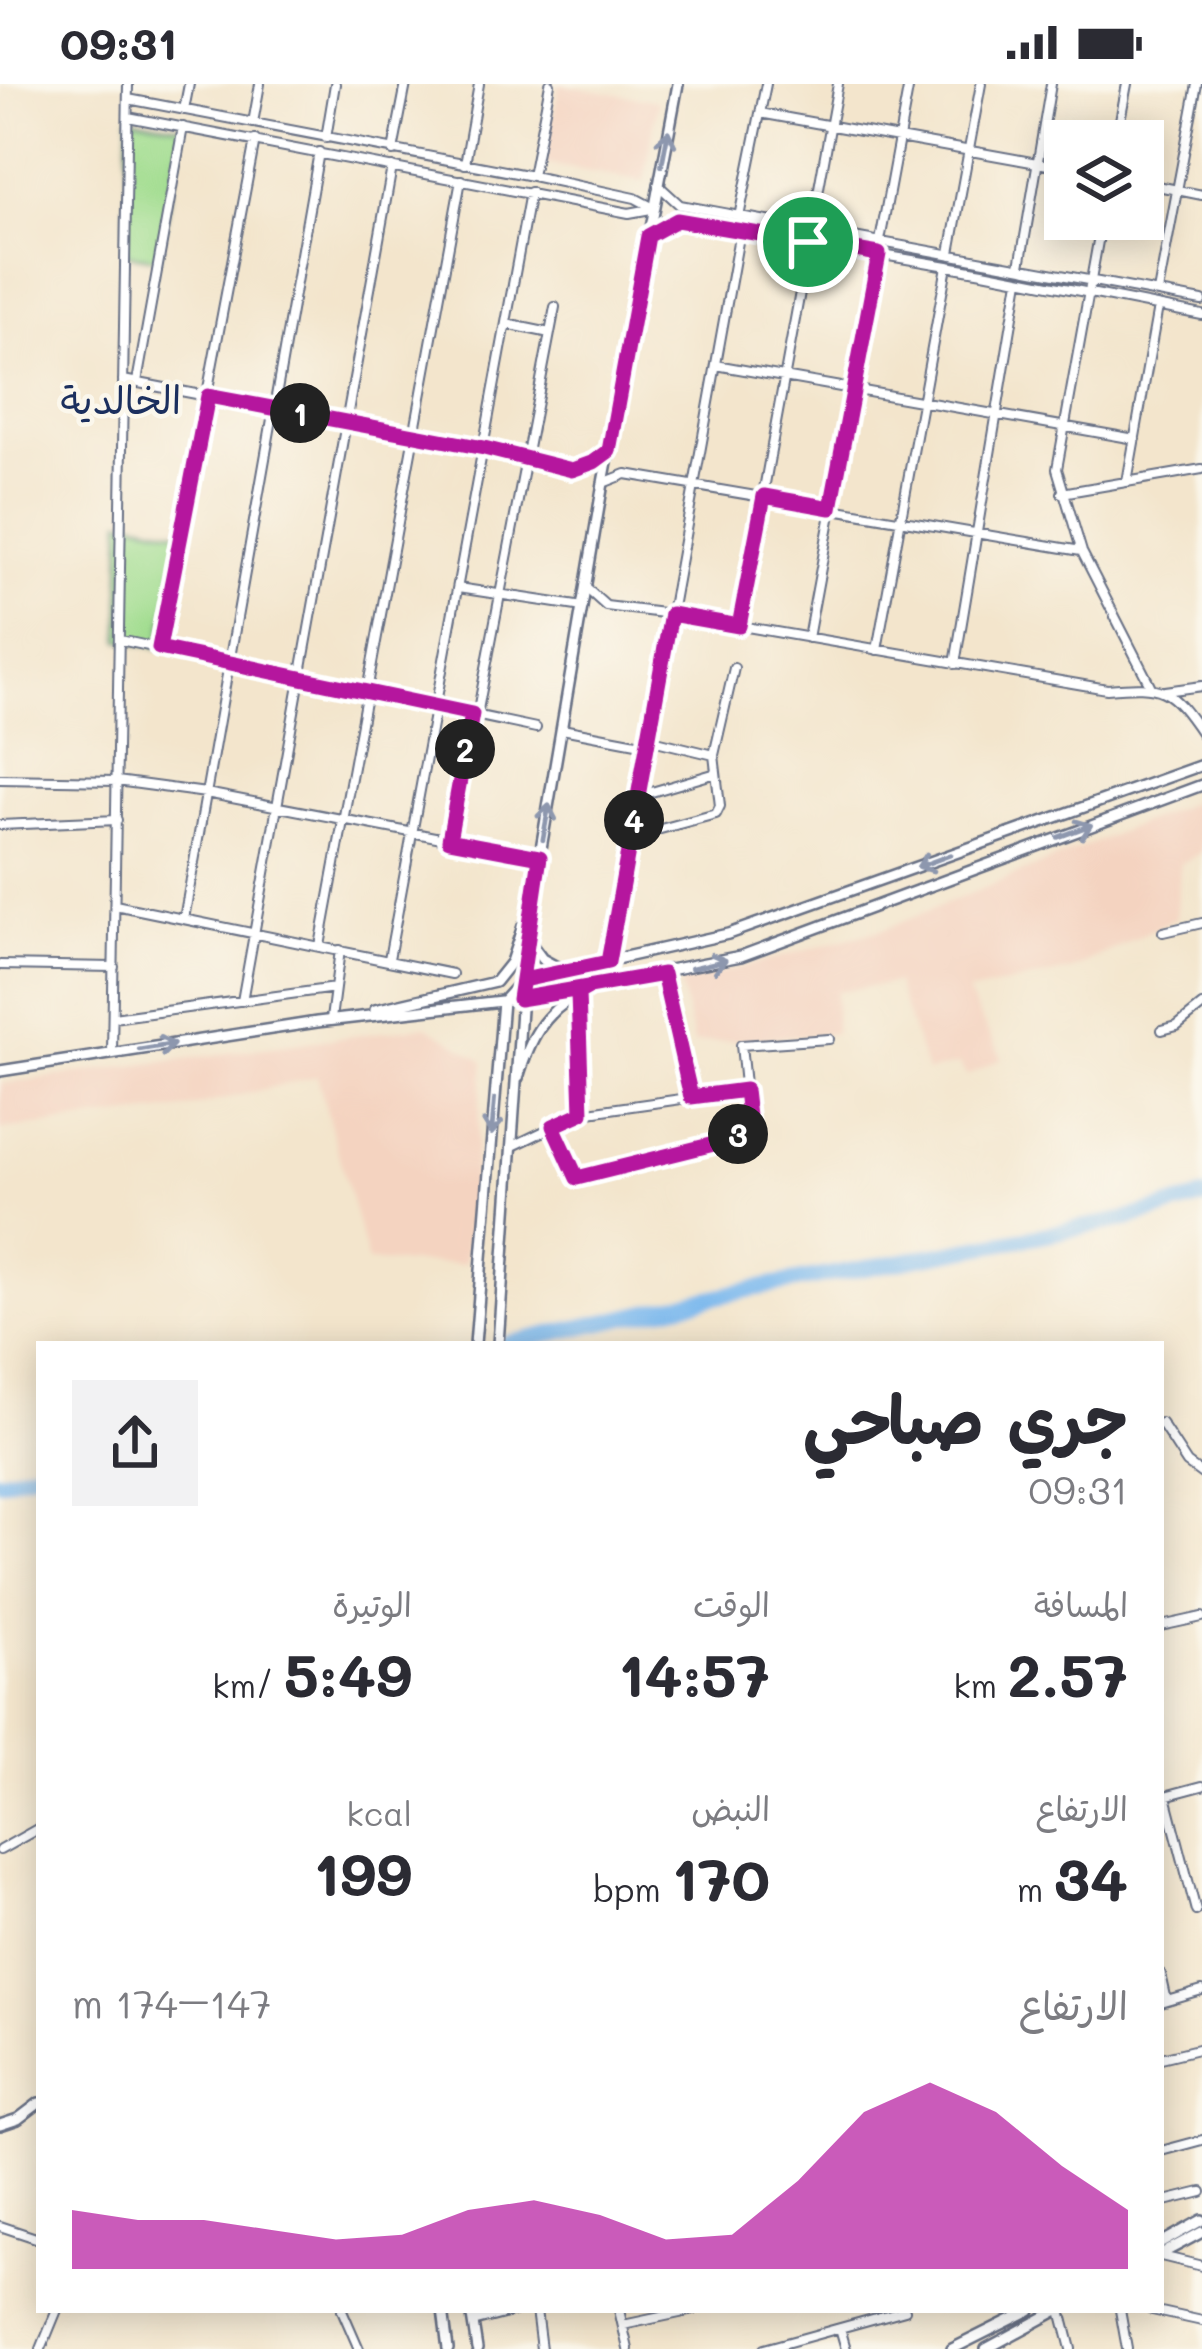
<!DOCTYPE html>
<html lang="ar">
<head>
<meta charset="utf-8">
<style>
  :root { --surface:#fff; --page:#f2f2f3; --text:#2b2b33; --muted:#7c7c81; --accent:#b5179e }
  body { margin:0; font-family:Mali,"Playpen Sans Arabic",sans-serif; background:var(--page); color:var(--text); direction:rtl; height:100vh; display:flex; flex-direction:column; font-size:45px; white-space:nowrap }
  * { box-sizing:border-box; margin:0 }
  p { font-size:39px; color:var(--muted) }
  .icon { flex:none; width:66px; height:66px; fill:none; stroke:currentColor; stroke-width:2; stroke-linecap:round; stroke-linejoin:round }
  .map { position:relative; flex:1; overflow:hidden; direction:ltr }
  .details { position:absolute; left:36px; top:1257px; width:1128px; height:972px; display:flex; flex-direction:column; background:var(--surface); border-radius:0px; box-shadow:0 6px 30px #0003; direction:rtl }
  .details>* { flex:none }
  .fabs { position:absolute; left:1044px; top:36px; display:grid; gap:24px }
  .fabs a { display:grid; place-items:center; width:120px; height:120px; border-radius:0px; background:var(--surface); box-shadow:0 6px 30px #0003; font-size:60px }
  .pin { position:absolute; display:grid; place-items:center; width:102px; height:102px; color:#fff; margin:-51px; border:6px solid #fff; border-radius:50%; box-shadow:0 3px 12px #0007 }
  .km { position:absolute; width:60px; height:60px; margin:-30px; border-radius:50%; background:#222; color:#fff; font-size:33px; line-height:60px; text-align:center }
  .round { display:grid; place-items:center; flex:none; width:126px; height:126px; border-radius:0px; background:var(--page) }
  .summary { display:flex; align-items:center; justify-content:space-between; height:204px; padding:0 36px }
  h1 { font-size:66px; font-weight:700; line-height:90px }
  .stats { display:grid; grid-template-columns:repeat(3,1fr); gap:18px; height:204px; padding:12px 36px }
  .stats div { display:grid; align-content:center }
  .stats b { font-size:60px; font-weight:700 }
  .stats small { font-size:33px; font-weight:400 }
  .stats p { font-size:33px }
  .chart { height:336px; padding:24px 36px }
  .chart p { display:flex; justify-content:space-between }
  .chart svg { width:100%; height:216px; margin-top:12px; fill:var(--accent); opacity:.7 }
  .status { display:flex; justify-content:space-between; align-items:center; height:84px; padding:0 60px; background:var(--surface); direction:ltr }
  .status svg { height:33px; fill:currentColor }
  .map>svg:first-child { display:block }
  .built { fill:#f4d3c0 }
  .green { fill:#a2dd90; stroke:#5e8677; stroke-width:3 }
  .lines { fill:none; stroke-linecap:round; stroke-linejoin:round }
  .river { stroke:#7ab8ed; stroke-width:16 }
  .minor-casing { stroke:#676f84; stroke-width:12 }
  .tertiary-casing { stroke:#676f84; stroke-width:14 }
  .minor { stroke:#fff; stroke-width:8 }
  .tertiary { stroke:#fff; stroke-width:9 }
  .oneway { stroke:#8d97ae }
  .route-casing { stroke:#fff; stroke-width:24 }
  .route { stroke:#b5179e; stroke-width:15 }
  .labels { text-anchor:middle; dominant-baseline:central; stroke-width:9; stroke-linejoin:round; paint-order:stroke }
  .neighbourhood-label { font-size:39px; fill:#1b2f5e; stroke:#fbf7ec }
</style>
</head>
<body>
<div class="status"><b>09:31</b><svg viewBox="0 0 49 12"><path d="M0 12V9h3v3zM5 12V6h3v6zM10 12V3h3v9zM15 12V0h3v12zM26 1h20v11H26zM47 4h2v5h-2z"/></svg></div>
<div class="map">
<svg width="1202" height="2265" viewBox="0 0 1202 2265">
  <rect width="100%" height="100%" fill="#fbf7ec"/>
  <filter id="ink" filterUnits="userSpaceOnUse"><feTurbulence type="fractalNoise" baseFrequency=".00833" numOctaves="2"/><feDisplacementMap in="SourceGraphic" scale="24" xChannelSelector="R" yChannelSelector="G"/><feConvolveMatrix kernelMatrix="1 2 1 2 8 2 1 2 1" color-interpolation-filters="sRGB"/></filter>
  <filter id="wash" filterUnits="userSpaceOnUse"><feTurbulence type="fractalNoise" baseFrequency=".004" numOctaves="4" result="noise"/><feDisplacementMap in="SourceGraphic" scale="48" xChannelSelector="R" yChannelSelector="G"/><feGaussianBlur stdDeviation="2.7" result="paint"/><feColorMatrix in="noise" values="0 0 0 0 0 0 0 0 0 0 0 0 0 0 0 0 0 1.4 0 .05"/><feComposite in="paint" operator="in"/></filter>
  <g filter="url(#wash)">
    <rect width="100%" height="100%" fill="#f3e5cc"/>
    <path class="built" d="M 559,0 L 658,17 L 644,97 L 545,80 Z
      M 1202,714 L 1202,768 L 1180,780 L 1176,834 L 1073,886 L 967,909 L 1002,974 L 967,992 L 959,980 L 927,988 L 896,899 L 836,907 L 835,949 L 694,959 L 680,900 L 885,845 Z
      M 427,942 L 484,977 L 465,1180 L 368,1178 L 317,992 L 184,1025 L 0,1046 L 0,1000 Z"/>
    <path class="green" d="M 128,33 L 183,43 L 159,175 L 125,170 Z
      M 122,436 L 181,448 L 159,564 L 120,556 Z"/>
    <g class="lines">
      <path class="river" d="M 506,1260 L 732,1209 L 1127,1135 L 1202,1114
        M 0,1397 L 39,1386"/>
    </g>
  </g>
  <g filter="url(#ink)">
    <g class="lines">
      <g class="minor-casing">
        <path id="minor" d="M 128,15 L 532,92 L 635,114 L 654,124
          M 184,26 L 189,0
          M 760,29 L 1065,84
          M 128,33 L 629,129 L 651,125
          M 253,39 L 260,0
          M 326,54 L 335,0
          M 1116,57 L 1127,0
          M 393,67 L 406,0
          M 465,80 L 479,0
          M 532,92 L 550,0
          M 1143,99 L 1202,111
          M 658,101 L 680,121 L 1202,217
          M 739,133 L 766,0
          M 1102,135 L 1057,385 L 1082,468 L 1150,601
          M 649,151 L 677,136 L 983,188 L 1202,231
          M 880,157 L 909,0
          M 950,169 L 981,0
          M 1020,182 L 1051,0
          M 1158,208 L 1197,0
          M 506,240 L 550,249
          M 716,281 L 1135,355
          M 123,296 L 483,365 L 572,387 L 608,368
          M 137,298 L 183,43
          M 1127,398 L 1158,223
          M 603,399 L 626,390 L 1081,467
          M 1062,409 L 1202,385
          M 458,504 L 583,523
          M 586,504 L 606,522 L 671,530 L 1107,605 C 1163,600 1170,603 1202,650
          M 739,542 L 838,0
          M 808,554 L 879,170
          M 120,556 L 536,644
          M 159,564 L 255,56
          M 877,566 L 947,182
          M 955,580 L 1019,196
          M 1165,607 L 1202,602
          M 477,631 L 555,223
          M 562,645 L 647,661
          M 648,655 L 714,671
          M 0,695 L 117,697 L 206,709 L 540,773
          M 638,712 L 713,690
          M 0,741 L 117,736
          M 631,753 L 716,730 L 720,722 L 714,671 L 734,584
          M 449,756 L 472,630
          M 115,821 L 452,890
          M 184,835 L 319,68
          M 1163,848 L 1202,839
          M 320,862 L 461,96
          M 389,875 L 530,108
          M 608,878 L 740,147
          M 0,881 L 114,883
          M 663,890 L 691,1013
          M 242,917 L 392,83
          M 113,934 L 335,904
          M 331,935 L 340,866
          M 1162,946 L 1177,942 L 1202,922
          M 112,969 L 128,0
          M 582,1029 L 745,1006
          M 553,1043 L 577,1094 L 722,1058 L 749,1041 L 741,961 L 829,955
          M 511,1063 L 582,1029 L 578,909
          M 1161,1339 L 1187,1379 L 1202,1390
          M 1161,1542 L 1202,1533
          M 1166,1712 L 1196,1827
          M 1161,1713 L 1202,1702
          M 0,1766 L 39,1744
          M 1161,1890 L 1167,1917
          M 1161,1919 L 1202,1907
          M 1161,1974 L 1202,1964
          M 1161,2067 L 1202,2056
          M 1161,2118 L 1202,2108
          M 0,2142 L 39,2155
          M 1161,2172 L 1202,2182
          M 342,2226 L 359,2265
          M 536,2226 L 541,2265
          M 619,2226 L 628,2265
          M 1061,2226 L 1071,2265
          M 1120,2226 L 1127,2265
          M 1152,2226 L 1202,2237
          M 473,2238 L 519,2226
          M 623,2241 L 694,2226
          M 840,2244 L 846,2265
          M 41,2265 L 57,2226
          M 764,2265 L 905,2226"/>
      </g>
      <g class="tertiary-casing">
        <path id="tertiary" d="M 528,856 L 542,875 L 564,887
          M 375,926 L 495,898 L 511,878 L 523,842
          M 0,987 L 317,938 L 519,915 L 741,872 L 1202,701
          M 518,994 C 530,955 542,930 579,909
          M 475,1260 L 503,917 L 522,896 L 728,850 L 1202,681
          M 498,1260 L 526,853 L 603,399 L 678,0
          M 0,2041 L 18,2035 L 39,2019
          M 1161,2159 L 1202,2136
          M 1161,2170 L 1202,2148
          M 443,2226 L 448,2265
          M 471,2226 L 477,2265
          M 952,2265 L 1030,2226
          M 986,2265 L 1058,2226"/>
      </g>
      <use href="#minor" class="minor"/>
      <use href="#tertiary" class="tertiary"/>
    </g>
    <defs><path id="oneway-shaft" d="M-6 0H5M1.5-3L5.5 0L1.5 3" fill="none" stroke-width="1.6" stroke-linecap="round" stroke-linejoin="round" transform="scale(3)"/></defs>
    <g class="oneway">
      <use href="#oneway-shaft" transform="translate(665 64) rotate(-79)"/>
      <use href="#oneway-shaft" transform="translate(546 738) rotate(-80)"/>
      <use href="#oneway-shaft" transform="translate(1075 747) rotate(-20)"/>
      <use href="#oneway-shaft" transform="translate(934 777) rotate(160)"/>
      <use href="#oneway-shaft" transform="translate(709 880) rotate(-13)"/>
      <use href="#oneway-shaft" transform="translate(157 963) rotate(-9)"/>
      <use href="#oneway-shaft" transform="translate(493 1033) rotate(95)"/>
    </g>
  </g>
  <g class="lines" filter="url(#ink)">
    <g class="route-casing">
      <path id="route" d="M 808,158 L 677,136 L 648,152 L 609,367 L 594,378 L 572,386 L 484,364 L 208,312 L 159,564 L 472,630 L 449,756 L 540,773 L 519,915 L 663,890 L 691,1013 L 745,1006 L 749,1041 L 722,1058 L 577,1094 L 553,1042 L 582,1029 L 578,909 L 587,904 L 519,915 L 523,896 L 608,878 L 671,530 L 739,542 L 764,412 L 831,424 L 879,170 L 808,158"/>
    </g>
    <use href="#route" class="route"/>
  </g>
  <g class="labels">
    <g class="neighbourhood-label">
      <text x="121" y="314">الخالدية</text>
    </g>
  </g>
</svg>
<div class="fabs">
<a><svg class="icon" aria-label="layers" viewBox="0 0 24 24"><path d="M12 4l9 5-9 5-9-5zM3 14l9 5 9-5"/></svg></a>
</div>
<div class="pin" style="left:808px;top:158px;background:#1e9e55"><svg class="icon" aria-label="arrive" viewBox="0 0 24 24"><path d="M6 21V4h12l-3 4 3 4H6"/></svg></div>
<b class="km" style="left:300px;top:329px">1</b>
<b class="km" style="left:465px;top:665px">2</b>
<b class="km" style="left:738px;top:1050px">3</b>
<b class="km" style="left:634px;top:736px">4</b>
<section class="details">
<div class="summary"><div><h1>جري صباحي</h1><p>09:31</p></div><a class="round"><svg class="icon" aria-label="share" viewBox="0 0 24 24"><path d="M12 15V3M7 8l5-5 5 5M5 13v7h14v-7"/></svg></a></div>
<div class="stats">
<div><p>المسافة</p><b>2.57<small> km</small></b></div>
<div><p>الوقت</p><b>14:57</b></div>
<div><p>الوتيرة</p><b>5:49<small> /km</small></b></div>
</div>
<div class="stats">
<div><p>الارتفاع</p><b>34<small> m</small></b></div>
<div><p>النبض</p><b>170<small> bpm</small></b></div>
<div><p>kcal</p><b>199</b></div>
</div>
<div class="chart"><p><span>الارتفاع</span>147–174 m</p>
<svg viewBox="0 0 160 44" preserveAspectRatio="none"><path d="M0 44V32L10 34L20 34L30 36L40 38L50 37L60 32L70 30L80 33L90 38L100 37L110 26L120 12L130 6L140 12L150 23L160 32V44z"/></svg>
</div>
</section>
</div>
</body>
</html>
